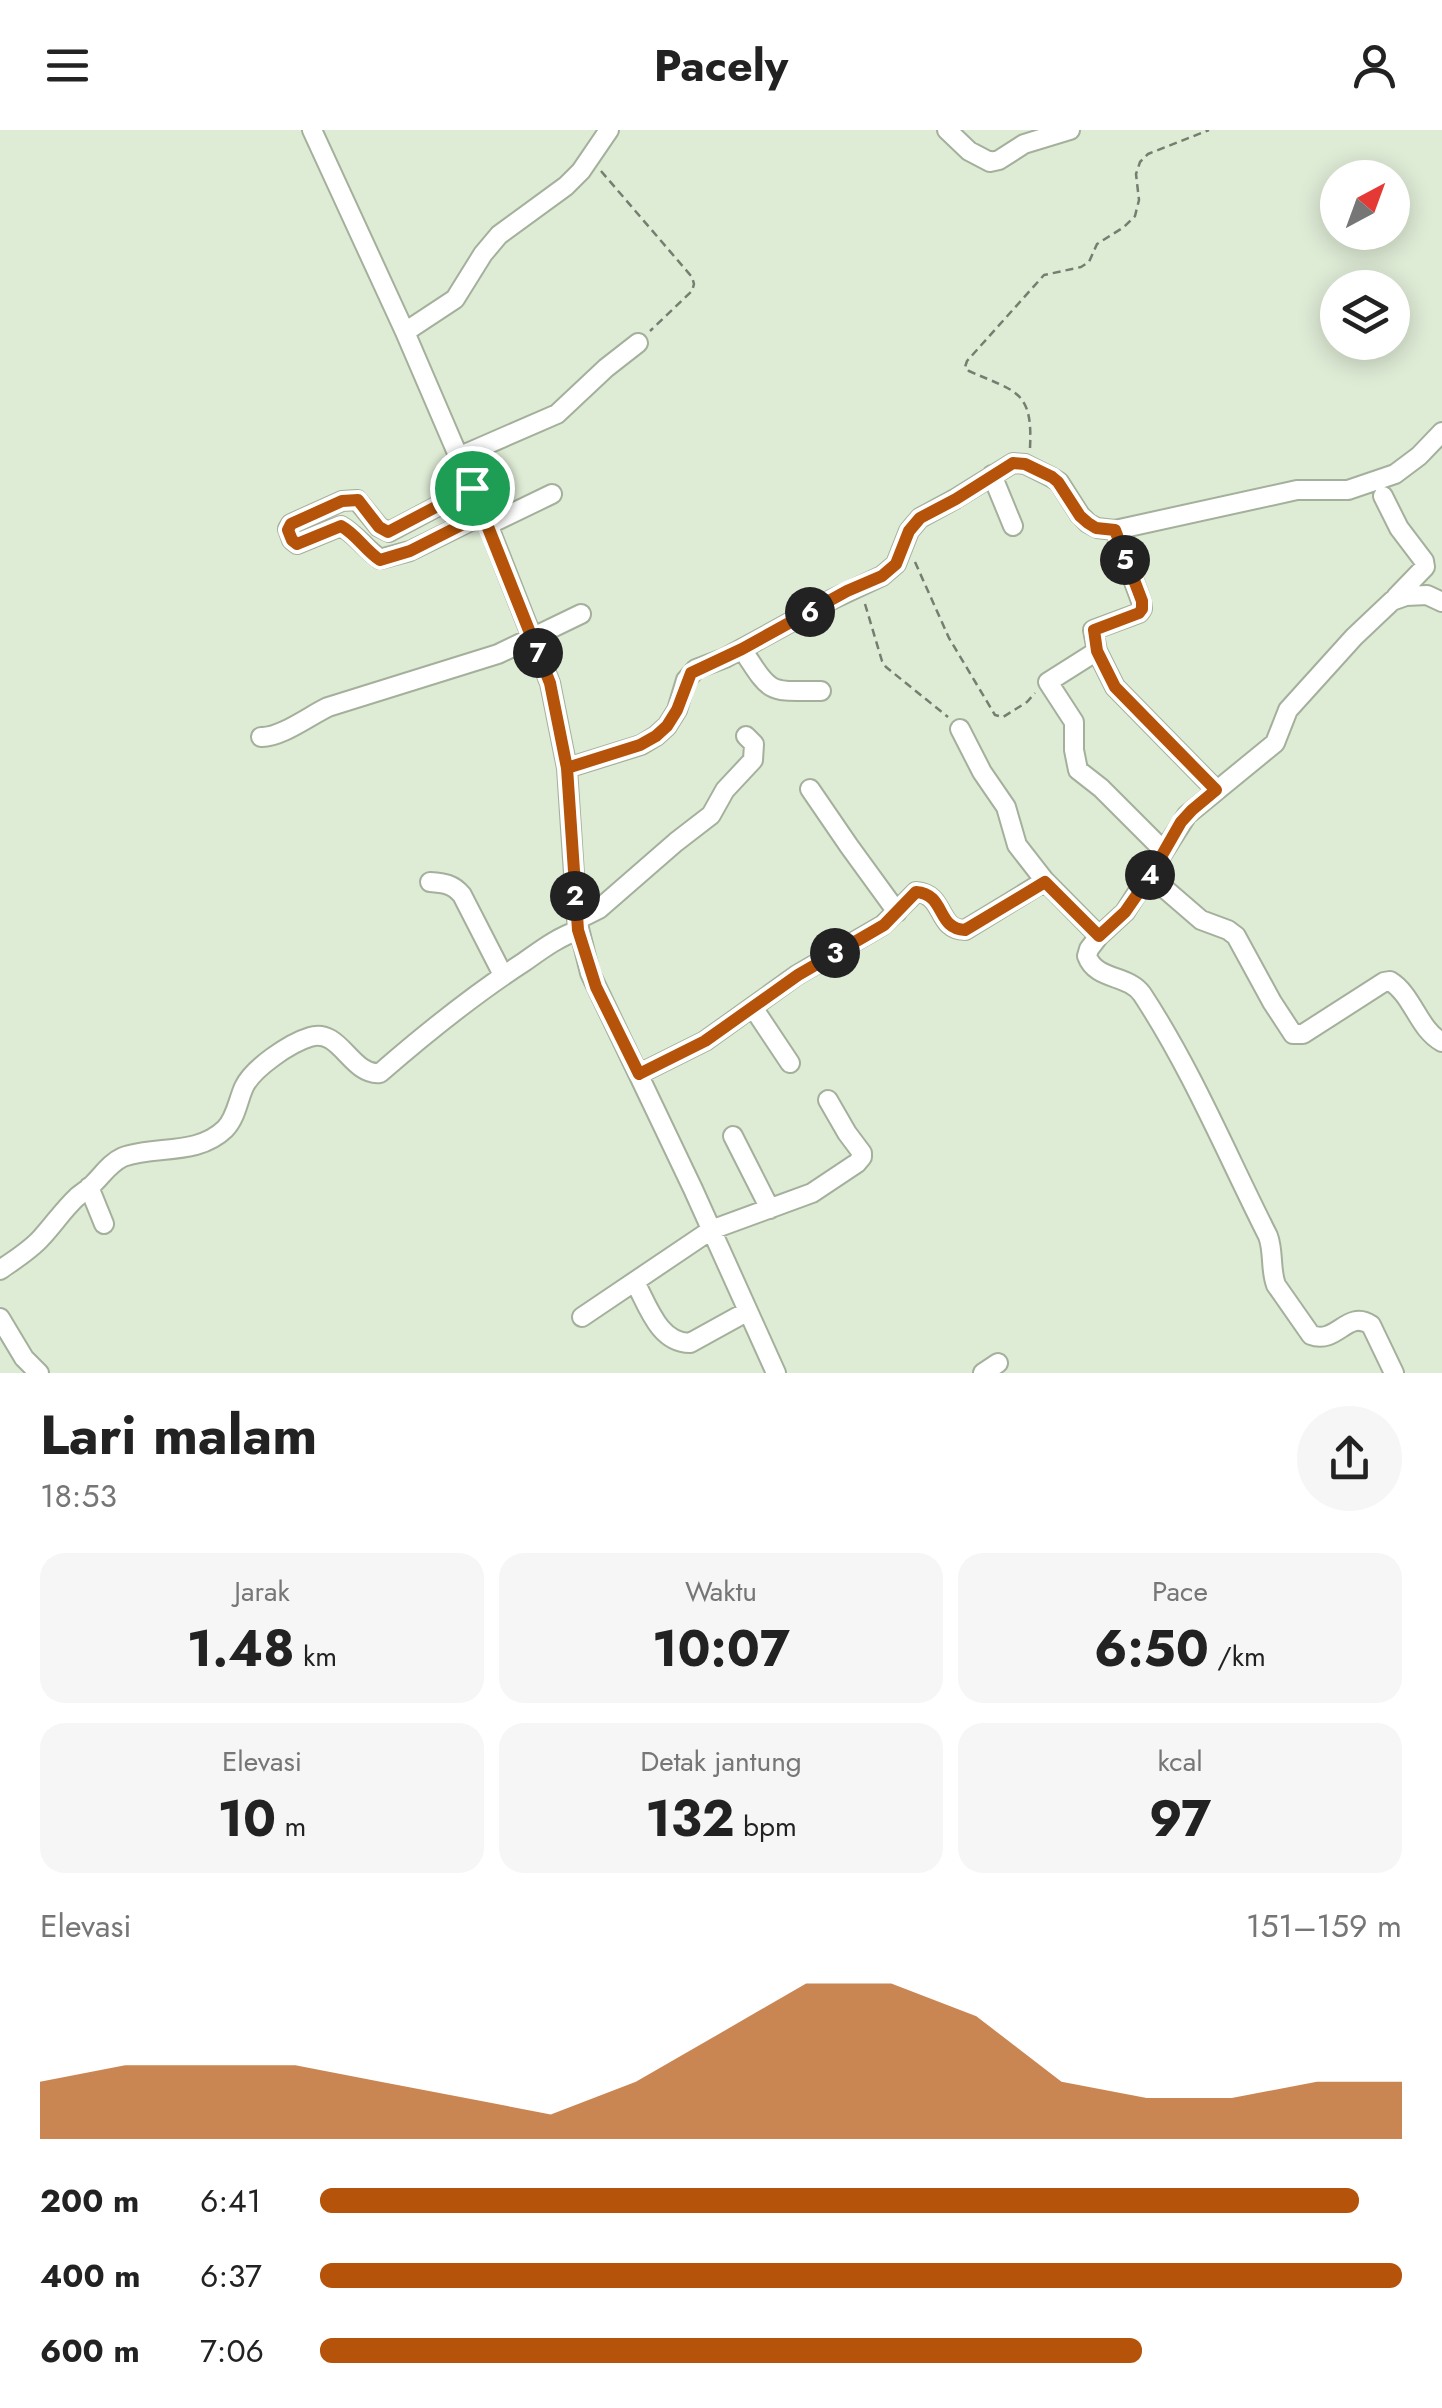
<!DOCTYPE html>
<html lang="id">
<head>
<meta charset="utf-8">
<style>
  :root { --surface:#fff; --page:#f6f6f6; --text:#222; --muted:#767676; --accent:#b45309 }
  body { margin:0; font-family:Jost,sans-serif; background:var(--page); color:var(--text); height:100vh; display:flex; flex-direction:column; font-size:38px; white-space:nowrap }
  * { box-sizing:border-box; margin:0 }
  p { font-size:32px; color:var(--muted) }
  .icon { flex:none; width:55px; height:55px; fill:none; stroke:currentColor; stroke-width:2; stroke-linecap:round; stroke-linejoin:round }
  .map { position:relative; height:1243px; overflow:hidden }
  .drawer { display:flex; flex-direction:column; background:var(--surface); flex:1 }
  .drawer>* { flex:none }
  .needle { width:65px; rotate:41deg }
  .buttons { position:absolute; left:1320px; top:30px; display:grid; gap:20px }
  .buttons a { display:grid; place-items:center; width:90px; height:90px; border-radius:50%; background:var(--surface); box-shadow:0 5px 25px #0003; font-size:50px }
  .pin { position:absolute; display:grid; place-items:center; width:85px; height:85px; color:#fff; margin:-42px; border:5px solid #fff; border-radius:50%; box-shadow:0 2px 10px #0007 }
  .km { position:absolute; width:50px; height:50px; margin:-25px; border-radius:50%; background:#222; color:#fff; font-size:28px; line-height:50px; text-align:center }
  .round { display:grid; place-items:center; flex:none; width:105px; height:105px; border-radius:52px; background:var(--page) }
  .overview { display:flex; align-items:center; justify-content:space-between; height:170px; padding:0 40px }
  h1 { font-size:55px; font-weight:700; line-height:75px }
  .stats { display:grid; grid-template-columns:repeat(3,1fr); gap:15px; height:170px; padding:10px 40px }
  .stats div { display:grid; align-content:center; border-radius:25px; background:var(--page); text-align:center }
  .stats b { font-size:50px; font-weight:700 }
  .stats small { font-size:28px; font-weight:400 }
  .stats p { font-size:28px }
  .chart { height:280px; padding:20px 40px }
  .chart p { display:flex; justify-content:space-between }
  .chart svg { width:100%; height:180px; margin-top:10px; fill:var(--accent); opacity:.7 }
  ul { padding:0 40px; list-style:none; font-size:32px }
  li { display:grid; grid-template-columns:160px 120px 1fr; align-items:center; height:75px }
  li i { height:25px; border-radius:12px; background:var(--accent) }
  header { display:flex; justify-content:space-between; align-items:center; height:130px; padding:0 40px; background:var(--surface); font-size:45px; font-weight:700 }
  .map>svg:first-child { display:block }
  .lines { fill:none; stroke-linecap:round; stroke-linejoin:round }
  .minor-casing { stroke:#a4b09b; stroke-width:22 }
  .path { stroke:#757e6f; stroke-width:2.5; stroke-dasharray:8 5; stroke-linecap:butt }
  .minor { stroke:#fff; stroke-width:18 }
  .route-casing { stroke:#fff; stroke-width:20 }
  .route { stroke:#b45309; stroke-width:12 }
</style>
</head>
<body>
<header><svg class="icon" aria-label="menu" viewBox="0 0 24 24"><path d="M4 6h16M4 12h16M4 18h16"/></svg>Pacely<svg class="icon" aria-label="person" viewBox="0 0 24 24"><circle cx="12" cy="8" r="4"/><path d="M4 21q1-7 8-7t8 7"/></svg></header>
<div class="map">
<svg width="1442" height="1243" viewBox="0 0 1442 1243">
  <rect width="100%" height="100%" fill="#deebd5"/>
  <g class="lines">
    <g class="minor-casing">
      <path id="minor" d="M 312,0 L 405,202 L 488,395 L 550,553 L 567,638 L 577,790 L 590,843 L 693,1059 L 776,1243
        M 947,0 L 969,21 L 990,32 L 999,30 L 1024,14 L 1070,0
        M 405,202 L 455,169 L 483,124 L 499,105 L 566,56 L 581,41 L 609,0
        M 458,327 L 557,284 L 606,238 L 638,213
        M 992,345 L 1013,396
        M 472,358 L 389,402 L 379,397 L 357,370 L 342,371 L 291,394 L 288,399 L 292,410 L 297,414 L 341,396 C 357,405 365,419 380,429 L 410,421 L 483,385
        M 1383,366 L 1399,398 L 1424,431 L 1425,437 L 1396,467
        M 488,395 L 552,364
        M 1115,400 L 1141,471 L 1142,479 L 1139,483 L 1093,500 L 1097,521 L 1115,557 L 1216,660
        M 742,519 C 772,565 767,561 821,561
        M 1097,521 L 1048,552 L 1074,592 L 1074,620 L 1078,640 L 1101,658 L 1164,721
        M 960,599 L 982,642 L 1006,677 L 1017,715 L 1045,751 L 1099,806
        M 261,607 C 280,608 309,586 328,577 L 498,524 L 581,484
        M 567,638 L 641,615 L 656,606 L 667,596 L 677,580 L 686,550 L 696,539 L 725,528 L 833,469 L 882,446 L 896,434 L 909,401 L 920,388 L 955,369 L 1013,333 L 1025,334 L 1051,347 L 1059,352 L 1080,385 L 1088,393 L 1097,398 L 1115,400 L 1297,360 L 1348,360 L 1395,344 L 1419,326 L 1442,302
        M 810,659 L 849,716 L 897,782
        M 1150,746 L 1201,790 L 1228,800 L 1236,806 L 1272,872 L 1293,904 L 1303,904 L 1384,852 L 1390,851 C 1413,865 1418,899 1442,912
        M 430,752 C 444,753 453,754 462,765 L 503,845
        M 577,790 L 599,779 L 676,712 L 711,685 L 725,660 L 753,630 L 754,614 L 746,606
        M 754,879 L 790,933
        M 639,944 L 705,911 L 797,845 L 883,795 L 916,762 C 946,764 936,800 965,800 L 1045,751
        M 733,1006 L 770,1079
        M 89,1057 L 104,1094
        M 0,1140 C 14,1130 31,1120 42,1107 C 54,1094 64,1079 77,1067 C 83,1062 90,1058 95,1052 C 104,1043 110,1033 123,1027 C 156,1015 197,1026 225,999 C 236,988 238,970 244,957 C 253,938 290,913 310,907 C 340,897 351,946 380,943 C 426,903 473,865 524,832 C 541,820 558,807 579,800
        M 635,1152 C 648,1176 659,1213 690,1213 L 748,1181
        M 582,1187 L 711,1100 L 812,1063 L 857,1033 L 862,1027 L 862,1023 L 847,1003 L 828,970
        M 0,1188 L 24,1228 L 39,1243
        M 983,1243 L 998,1233
        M 1394,1243 L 1371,1195 C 1347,1179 1337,1215 1311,1205 L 1276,1155 C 1270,1139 1274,1122 1268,1106 C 1227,1025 1192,940 1142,864 C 1128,844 1096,851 1087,826 L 1089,819 L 1099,806 L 1125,782 L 1187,685 L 1275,613 L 1288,580 L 1354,507 L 1392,471 L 1406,466 L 1427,465 L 1442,472"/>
    </g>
    <path class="path" d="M 601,41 L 692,147 L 694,154 L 692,161 L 650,201
      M 1030,318 C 1033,260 1016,262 969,241 L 965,237 L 967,231 L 1044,145 L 1081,137 L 1089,132 L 1097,114 L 1124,97 L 1135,86 L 1139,70 L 1136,44 L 1140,32 L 1148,24 L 1209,0
      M 915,432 L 949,508 L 995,585 L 1003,587 L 1027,572 L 1035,563
      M 865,474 L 882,531 L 886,537 L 948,587"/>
    <use href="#minor" class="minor"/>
  </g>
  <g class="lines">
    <g class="route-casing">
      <path id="route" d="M 472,358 L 388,402 L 379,397 L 358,370 L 342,371 L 291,394 L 288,400 L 292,410 L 297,414 L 341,396 C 357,405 365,420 380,430 L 410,421 L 483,384 L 550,553 L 567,638 L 578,800 L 596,857 L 639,944 L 705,911 L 798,845 L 884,795 L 916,762 C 946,764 936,799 965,800 L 1045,752 L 1099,806 L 1125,782 L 1150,746 L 1181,692 L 1192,680 L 1216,660 L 1115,557 L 1097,521 L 1094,500 L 1139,483 L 1142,479 L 1142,471 L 1115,400 L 1096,398 L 1088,393 L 1080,386 L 1058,352 L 1052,347 L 1025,334 L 1013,333 L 956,369 L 920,388 L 909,401 L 896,434 L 882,446 L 847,461 L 742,519 L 691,543 L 677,580 L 667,596 L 656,606 L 640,615 L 567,638 L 550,553 L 472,358"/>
    </g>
    <use href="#route" class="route"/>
  </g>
</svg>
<div class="buttons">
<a><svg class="needle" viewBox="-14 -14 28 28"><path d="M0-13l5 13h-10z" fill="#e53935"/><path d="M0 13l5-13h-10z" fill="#767676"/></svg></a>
<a><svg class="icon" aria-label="layers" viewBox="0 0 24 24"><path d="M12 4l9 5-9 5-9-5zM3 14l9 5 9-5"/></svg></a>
</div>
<div class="pin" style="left:472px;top:358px;background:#1e9e55"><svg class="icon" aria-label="arrive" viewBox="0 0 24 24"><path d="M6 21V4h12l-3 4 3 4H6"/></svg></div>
<b class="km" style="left:575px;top:766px">2</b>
<b class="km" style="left:835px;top:823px">3</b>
<b class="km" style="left:1150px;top:745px">4</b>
<b class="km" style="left:1125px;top:430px">5</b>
<b class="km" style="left:810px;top:482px">6</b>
<b class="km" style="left:538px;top:523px">7</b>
</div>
<section class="drawer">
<div class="overview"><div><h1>Lari malam</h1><p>18:53</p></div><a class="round"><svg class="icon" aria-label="share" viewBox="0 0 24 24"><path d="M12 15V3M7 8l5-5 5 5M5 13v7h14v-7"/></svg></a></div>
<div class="stats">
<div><p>Jarak</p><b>1.48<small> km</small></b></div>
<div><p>Waktu</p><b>10:07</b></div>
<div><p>Pace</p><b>6:50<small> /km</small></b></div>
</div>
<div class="stats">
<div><p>Elevasi</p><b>10<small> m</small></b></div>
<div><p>Detak jantung</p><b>132<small> bpm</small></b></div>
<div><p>kcal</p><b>97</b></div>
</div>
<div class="chart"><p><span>Elevasi</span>151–159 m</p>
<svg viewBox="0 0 160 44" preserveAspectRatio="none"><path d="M0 44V30L10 26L20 26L30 26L40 30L50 34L60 38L70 30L80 18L90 6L100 6L110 14L120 30L130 34L140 34L150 30L160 30V44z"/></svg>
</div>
<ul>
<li><b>200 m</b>6:41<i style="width:96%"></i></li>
<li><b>400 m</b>6:37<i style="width:100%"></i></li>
<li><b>600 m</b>7:06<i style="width:76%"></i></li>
</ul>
</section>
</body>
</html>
